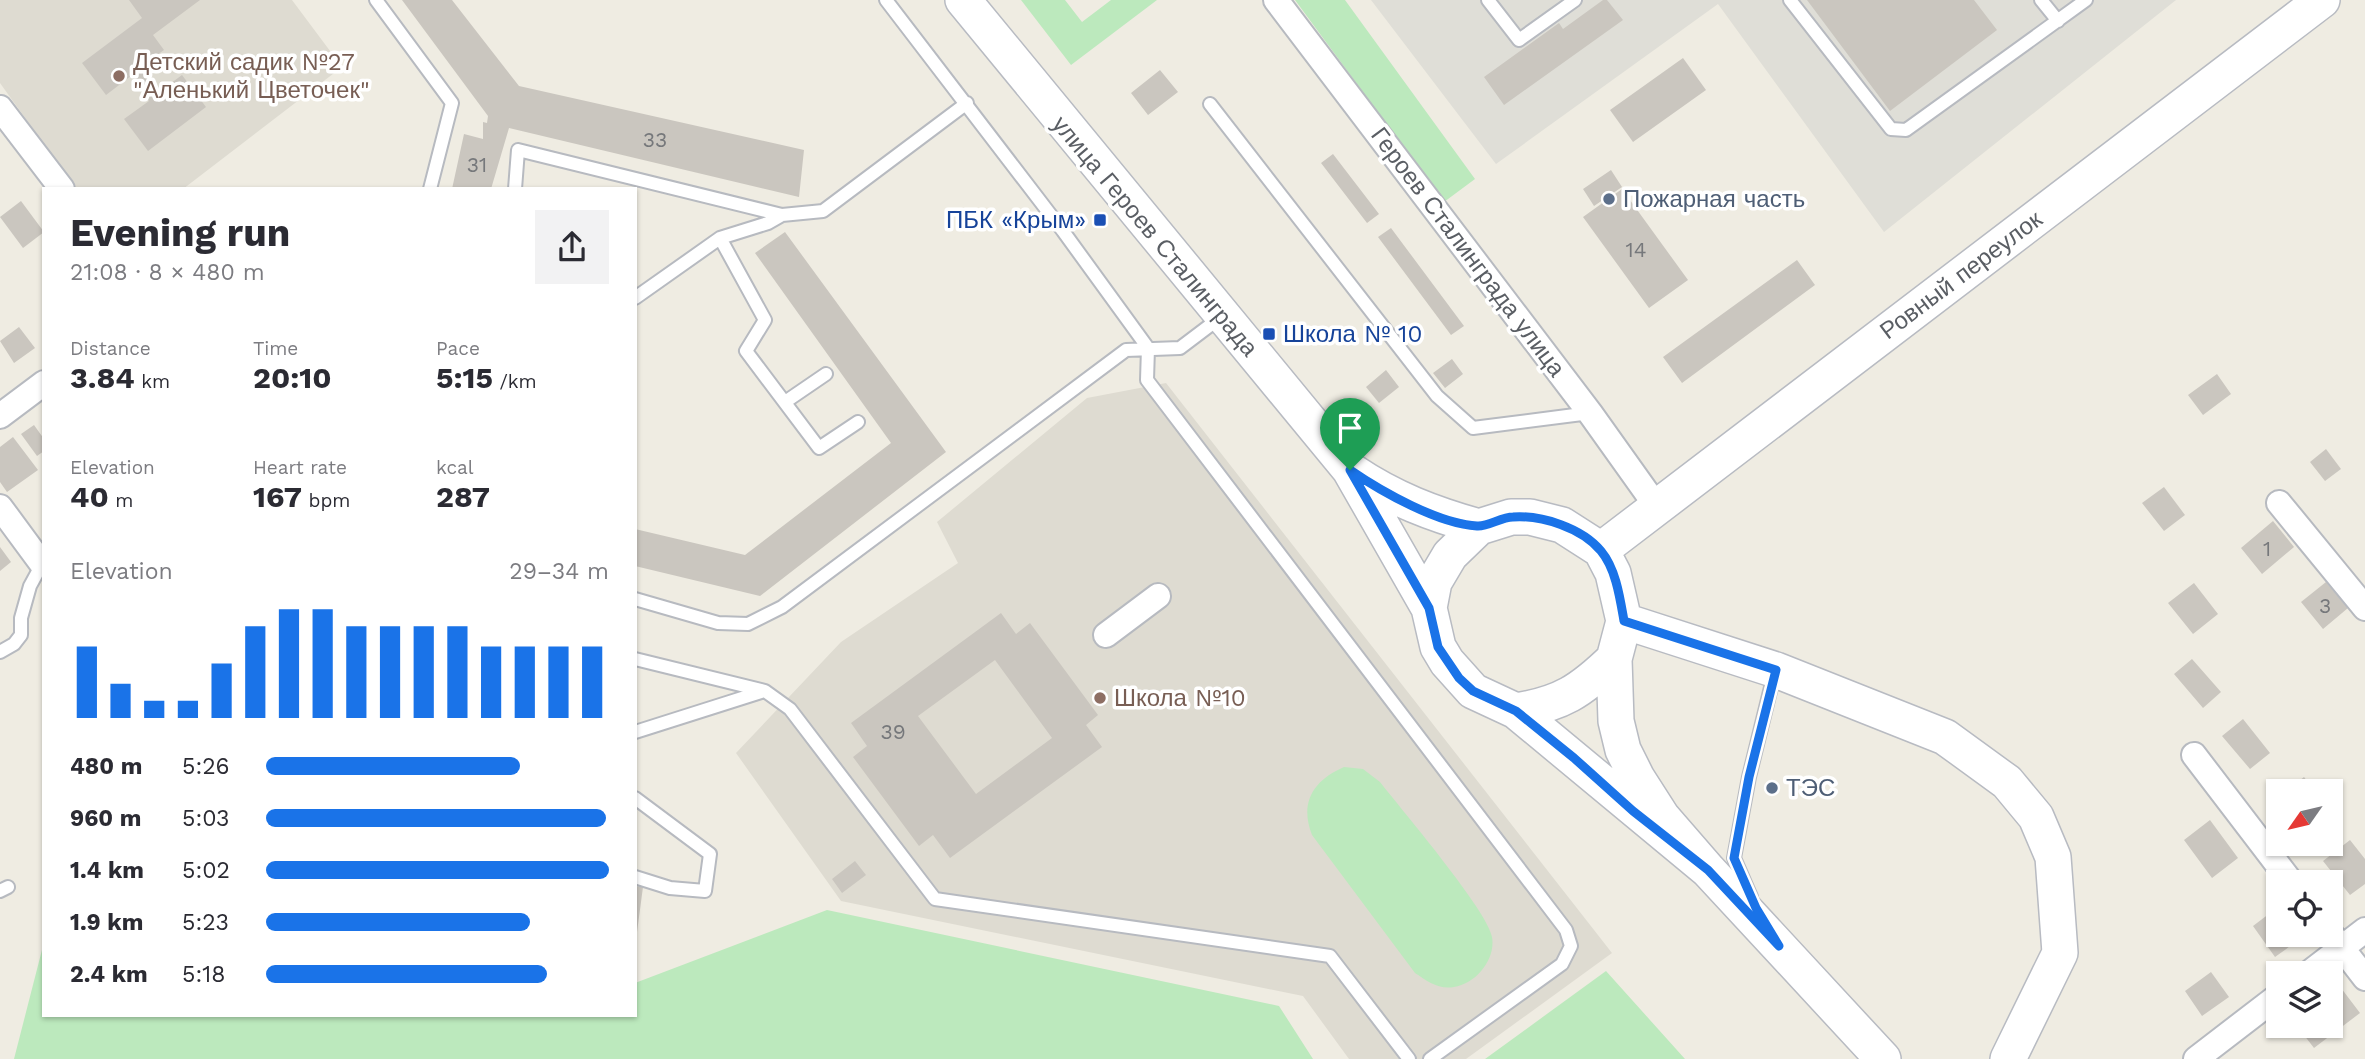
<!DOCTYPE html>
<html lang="en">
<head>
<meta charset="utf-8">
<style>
  :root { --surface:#fff; --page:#f2f2f3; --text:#2b2b33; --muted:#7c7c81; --accent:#1a73e8 }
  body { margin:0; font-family:"Work Sans",sans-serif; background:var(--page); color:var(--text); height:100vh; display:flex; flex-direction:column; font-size:26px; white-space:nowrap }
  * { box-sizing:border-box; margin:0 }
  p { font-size:23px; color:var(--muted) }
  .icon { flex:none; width:38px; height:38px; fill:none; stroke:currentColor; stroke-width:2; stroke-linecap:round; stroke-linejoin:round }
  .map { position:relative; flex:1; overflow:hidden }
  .panel { position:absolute; left:42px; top:187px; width:595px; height:830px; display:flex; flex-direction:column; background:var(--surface); border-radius:0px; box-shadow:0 2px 5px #0004 }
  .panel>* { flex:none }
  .needle { width:46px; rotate:236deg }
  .buttons { position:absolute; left:2266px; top:779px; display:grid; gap:14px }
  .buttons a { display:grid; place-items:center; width:77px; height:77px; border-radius:0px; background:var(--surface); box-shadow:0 2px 5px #0004; font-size:35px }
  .pin { position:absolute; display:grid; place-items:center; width:60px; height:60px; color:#fff; margin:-72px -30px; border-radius:50% 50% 50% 0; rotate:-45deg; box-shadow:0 0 7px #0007 }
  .pin .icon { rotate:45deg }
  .round { display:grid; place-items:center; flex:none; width:74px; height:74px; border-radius:0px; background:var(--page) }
  .headline { display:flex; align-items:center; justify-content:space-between; height:119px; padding:0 28px }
  h1 { font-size:38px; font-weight:700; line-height:52px }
  .figures { display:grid; grid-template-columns:repeat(3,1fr); gap:10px; height:119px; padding:7px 28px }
  .figures div { display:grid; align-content:center }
  .figures b { font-size:30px; font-weight:700 }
  .figures small { font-size:19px; font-weight:400 }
  .figures p { font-size:19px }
  .chart { height:196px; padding:14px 28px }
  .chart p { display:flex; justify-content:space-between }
  .chart svg { width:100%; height:126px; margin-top:7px; stroke:var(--accent); stroke-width:6 }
  ul { padding:0 28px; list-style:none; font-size:23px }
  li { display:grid; grid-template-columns:112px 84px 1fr; align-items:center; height:52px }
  li i { height:18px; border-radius:9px; background:var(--accent) }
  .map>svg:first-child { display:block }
  .industrial { fill:#dfded7 }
  .education { fill:#dedbd1 }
  .green { fill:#bce9bd }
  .building { fill:#cac6bf; fill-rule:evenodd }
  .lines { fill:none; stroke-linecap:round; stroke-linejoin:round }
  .lane-casing { stroke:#b7bac0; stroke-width:16 }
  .street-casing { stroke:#b7bac0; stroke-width:28 }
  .secondary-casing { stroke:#b8bbc2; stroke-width:38 }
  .lane { stroke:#fff; stroke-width:12 }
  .street { stroke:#fff; stroke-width:24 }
  .secondary { stroke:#fff; stroke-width:35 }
  .route-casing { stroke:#fff; stroke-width:14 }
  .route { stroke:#1a73e8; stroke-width:9 }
  .education-dot { fill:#8d6e63; stroke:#fff; stroke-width:2.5 }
  .service-dot { fill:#5c6f8a; stroke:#fff; stroke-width:2.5 }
  .transit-dot { fill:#1a4fb4; stroke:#fff; stroke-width:2.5 }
  .labels { text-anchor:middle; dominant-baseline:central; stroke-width:7; stroke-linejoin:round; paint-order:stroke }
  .number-label { font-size:21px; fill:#76787b }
  .education-label { font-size:24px; fill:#785e54; stroke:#fff; text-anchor:start }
  .service-label { font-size:24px; fill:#4e5e75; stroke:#fff; text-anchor:start }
  .transit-label { font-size:24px; fill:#164399; stroke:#fff; text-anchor:end }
  .street-label { font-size:24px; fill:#5a5e64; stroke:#fff }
</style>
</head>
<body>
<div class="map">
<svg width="2365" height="1059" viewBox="0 0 2365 1059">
  <rect width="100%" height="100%" fill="#efece2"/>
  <path class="industrial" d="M 1371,0 L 2176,0 L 1884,232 L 1718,4 L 1496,164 Z"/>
  <path class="education" d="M 0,0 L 292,0 L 342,67 L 183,189 L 76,189 L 0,83 Z
    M 1166,383 L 1612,953 L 1466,1059 L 1349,1059 L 1303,996 L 841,901 L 736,753 L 841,642 L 958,563 L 937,522 L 1087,398 Z"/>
  <path class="green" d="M 1021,0 L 1065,0 L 1082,22 L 1111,0 L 1157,0 L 1071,65 Z
    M 1295,0 L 1345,0 L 1475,179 L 1444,202 Z
    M 1344,767 L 1363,769 L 1380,782 C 1401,809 1488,911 1492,937 C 1496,959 1476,984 1454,987 C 1439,990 1427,981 1415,973 L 1312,835 C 1299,802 1314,780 1344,767 Z
    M 827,910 L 1279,1006 L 1313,1059 L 14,1059 L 44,942 L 44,1015 L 635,1015 L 635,983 Z
    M 1606,971 L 1685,1059 L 1485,1059 Z"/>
  <path class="building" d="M 129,0 L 200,0 L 153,35 L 164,50 L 140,67 L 159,92 L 182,75 L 206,107 L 148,151 L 124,119 L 149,101 L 131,76 L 106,95 L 82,63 L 142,18 Z
    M 402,0 L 452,0 L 519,86 L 804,150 L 799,197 L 509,128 L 491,189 L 452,189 L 464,134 L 483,139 L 483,122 L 487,123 L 488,116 Z
    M 1603,0 L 1607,0 L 1623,20 L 1504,105 L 1484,77 L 1559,23 L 1563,29 Z
    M 1807,0 L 1974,0 L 1997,30 L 1890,111 Z
    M 1683,58 L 1706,90 L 1633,142 L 1610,110 Z
    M 1160,70 L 1178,92 L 1148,115 L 1131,93 Z
    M 1333,154 L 1379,214 L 1367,223 L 1321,163 Z
    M 1611,170 L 1622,187 L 1594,206 L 1583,189 Z
    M 1622,189 L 1688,280 L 1649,308 L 1583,217 Z
    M 21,201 L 44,232 L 23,248 L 0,217 Z
    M 1391,228 L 1464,326 L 1451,335 L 1378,237 Z
    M 785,232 L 946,452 L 760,596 L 635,566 L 635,529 L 745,555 L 891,443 L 755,253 Z
    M 1797,260 L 1815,285 L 1682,383 L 1663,357 Z
    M 19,327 L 35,348 L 14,363 L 0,341 Z
    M 1452,359 L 1463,374 L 1445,388 L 1433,373 Z
    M 1386,370 L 1399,387 L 1379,403 L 1366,387 Z
    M 2217,374 L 2231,394 L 2203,415 L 2188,395 Z
    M 34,425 L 44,439 L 44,451 L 37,456 L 21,434 Z
    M 13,437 L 38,470 L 7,492 L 0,482 L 0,447 Z
    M 2326,449 L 2341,469 L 2325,481 L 2310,462 Z
    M 2164,487 L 2185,515 L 2164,531 L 2142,503 Z
    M 2273,521 L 2294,547 L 2262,574 L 2241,548 Z
    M 0,547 L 11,562 L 0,571 Z
    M 2326,582 L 2348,608 L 2323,629 L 2301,602 Z
    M 2194,583 L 2218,614 L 2193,634 L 2168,603 Z
    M 1001,613 L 1016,634 L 1030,623 L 1098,715 L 1086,725 L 1102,747 L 950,858 L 933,835 L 919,846 L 853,757 L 867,746 L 851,723 ZM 995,660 L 1052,738 L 976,794 L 918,716 Z
    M 2192,659 L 2221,692 L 2203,708 L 2174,674 Z
    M 2243,719 L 2270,753 L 2250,769 L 2222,736 Z
    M 2304,777 L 2315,791 L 2287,791 Z
    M 2210,820 L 2238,858 L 2212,878 L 2184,840 Z
    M 2350,840 L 2365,859 L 2365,884 L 2350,895 L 2323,861 Z
    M 855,861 L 866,875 L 842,893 L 832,879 Z
    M 635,886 L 643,887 L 637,932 L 635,932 Z
    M 2278,907 L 2278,934 L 2307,934 L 2275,957 L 2253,926 Z
    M 2211,972 L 2229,997 L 2202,1016 L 2185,991 Z
    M 2338,984 L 2360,1013 L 2314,1048 L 2297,1026 L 2331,1026 L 2331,990 Z"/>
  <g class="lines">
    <g class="lane-casing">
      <path id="lane" d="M 376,0 L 452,103 L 430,189
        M 886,0 L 1063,231 L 1148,348 L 1147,380 L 1566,930 L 1571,946 L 1562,964 L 1430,1059
        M 1488,0 L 1519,40 L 1575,0
        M 1790,0 L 1891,129 L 1906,130 L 2086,0
        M 2041,0 L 2058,21
        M 1210,104 L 1437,396 L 1473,428 L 1590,413
        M 515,189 L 518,150 L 782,215
        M 720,238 L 765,320 L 746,351 L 819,448 L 858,422
        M 635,298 L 720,238 L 768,223 L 782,215 L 823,211 L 967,103
        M 785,402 L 826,374
        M 635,599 L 718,623 L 748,624 L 782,607 L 1126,350 L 1180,348 L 1221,317
        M 0,652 L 14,644 L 21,635 L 21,618 L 30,586 L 42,564 L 44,567
        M 635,659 L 765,691 L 790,709 L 935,899 L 1330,956 L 1409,1059
        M 635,732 L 761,692
        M 635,798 L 710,854 L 705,891 L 670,888 L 635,877
        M 0,891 L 8,887
        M 1751,897 L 1734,858 L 1749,777 L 1775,671"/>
    </g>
    <g class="street-casing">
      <path id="street" d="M 1276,0 L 1590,413 L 1657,507
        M 0,108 L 62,189
        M 0,416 L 44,383
        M 2279,503 L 2365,608
        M 0,507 L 42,564 L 44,563
        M 1106,635 L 1158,596
        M 2194,755 L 2291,882
        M 2331,934 L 2365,978
        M 2309,973 L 2365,930
        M 2196,1059 L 2278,996"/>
    </g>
    <g class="secondary-casing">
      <path id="secondary" d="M 963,0 L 1350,470 L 1429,608
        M 1353,472 C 1393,499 1433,514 1479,527
        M 1601,550 L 2322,0
        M 1624,621 L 1776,670 L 1945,737 L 2007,782 L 2036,817 L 2053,857 L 2060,953 L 2008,1059
        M 1516,711 C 1561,704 1581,691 1614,659
        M 1708,870 L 1516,711 L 1473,691 L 1447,662 L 1438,647 L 1429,608 L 1434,582 L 1450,555 L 1479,527 L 1511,517 L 1530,517 L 1562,525 L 1601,550 L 1613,573 L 1624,621 L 1614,659 L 1616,721 L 1623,750 L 1637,778 L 1662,817 L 1708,870 L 1883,1059"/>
    </g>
    <use href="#lane" class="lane"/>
    <use href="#street" class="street"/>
    <use href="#secondary" class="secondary"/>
  </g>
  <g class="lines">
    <g class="route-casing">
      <path id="route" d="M 1350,470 C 1382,492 1439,524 1477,526 C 1488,527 1501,517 1513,517 C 1542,515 1582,528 1601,551 C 1616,569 1620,598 1624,621 L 1776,670 L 1749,777 L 1734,858 L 1756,908 L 1779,946 L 1708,870 L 1633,811 L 1574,758 L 1516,711 L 1473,691 L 1459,678 L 1438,647 L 1429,608 Z"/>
    </g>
    <use href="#route" class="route"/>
  </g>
  <g class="education-dot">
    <circle cx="119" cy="76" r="7"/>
    <circle cx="1100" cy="698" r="7"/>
  </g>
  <g class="service-dot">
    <circle cx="1609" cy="199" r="7"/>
    <circle cx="1772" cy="788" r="7"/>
  </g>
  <g class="transit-dot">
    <rect x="1093" y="213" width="14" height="14" rx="3.5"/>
    <rect x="1262" y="327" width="14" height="14" rx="3.5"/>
  </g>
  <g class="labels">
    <g class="number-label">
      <text x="655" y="139">33</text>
      <text x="477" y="164">31</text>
      <text x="1636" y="249">14</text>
      <text x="2267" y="548">1</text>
      <text x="2325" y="605">3</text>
      <text x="893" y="731">39</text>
    </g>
    <g class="education-label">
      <text x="133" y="62">Детский садик №27<tspan x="133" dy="28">"Аленький Цветочек"</tspan></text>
      <text x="1114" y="698">Школа №10</text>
    </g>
    <g class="service-label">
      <text x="1623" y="199">Пожарная часть</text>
      <text x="1786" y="788">ТЭС</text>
    </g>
    <g class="transit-label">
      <text x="1086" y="220">ПБК «Крым»</text>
      <text x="1283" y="334" text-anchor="start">Школа № 10</text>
    </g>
    <g class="street-label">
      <text transform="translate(1155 236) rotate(50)">улица Героев Сталинграда</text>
      <text transform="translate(1468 252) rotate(53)">Героев Сталинграда улица</text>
      <text transform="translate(1961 275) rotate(-37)">Ровный переулок</text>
    </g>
  </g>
</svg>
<div class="buttons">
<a><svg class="needle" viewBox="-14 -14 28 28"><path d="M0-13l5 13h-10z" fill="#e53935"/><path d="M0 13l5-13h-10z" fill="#7c7c81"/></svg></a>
<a><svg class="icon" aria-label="locate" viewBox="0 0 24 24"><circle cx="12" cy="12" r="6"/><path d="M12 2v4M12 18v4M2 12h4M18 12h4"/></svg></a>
<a><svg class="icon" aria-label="layers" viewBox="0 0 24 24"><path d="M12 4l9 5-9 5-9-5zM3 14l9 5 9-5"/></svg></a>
</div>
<div class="pin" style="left:1350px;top:470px;background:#1e9e55"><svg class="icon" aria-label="arrive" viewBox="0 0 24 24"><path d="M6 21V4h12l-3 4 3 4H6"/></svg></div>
<section class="panel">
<div class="headline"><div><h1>Evening run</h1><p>21:08 · 8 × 480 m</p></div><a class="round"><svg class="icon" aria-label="share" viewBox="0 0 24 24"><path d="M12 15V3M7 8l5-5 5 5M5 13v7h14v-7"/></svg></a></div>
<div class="figures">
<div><p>Distance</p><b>3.84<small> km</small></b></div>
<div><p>Time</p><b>20:10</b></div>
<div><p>Pace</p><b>5:15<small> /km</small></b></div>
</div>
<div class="figures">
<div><p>Elevation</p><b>40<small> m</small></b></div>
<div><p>Heart rate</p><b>167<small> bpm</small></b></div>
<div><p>kcal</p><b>287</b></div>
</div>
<div class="chart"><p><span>Elevation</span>29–34 m</p>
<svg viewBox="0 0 160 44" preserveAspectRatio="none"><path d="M5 44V19M15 44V32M25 44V38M35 44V38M45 44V25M55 44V12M65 44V6M75 44V6M85 44V12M95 44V12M105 44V12M115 44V12M125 44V19M135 44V19M145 44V19M155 44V19"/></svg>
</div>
<ul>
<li><b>480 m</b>5:26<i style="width:74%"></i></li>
<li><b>960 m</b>5:03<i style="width:99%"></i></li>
<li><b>1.4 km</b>5:02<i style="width:100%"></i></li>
<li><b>1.9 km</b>5:23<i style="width:77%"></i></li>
<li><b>2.4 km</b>5:18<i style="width:82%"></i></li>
</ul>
</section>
</div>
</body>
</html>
